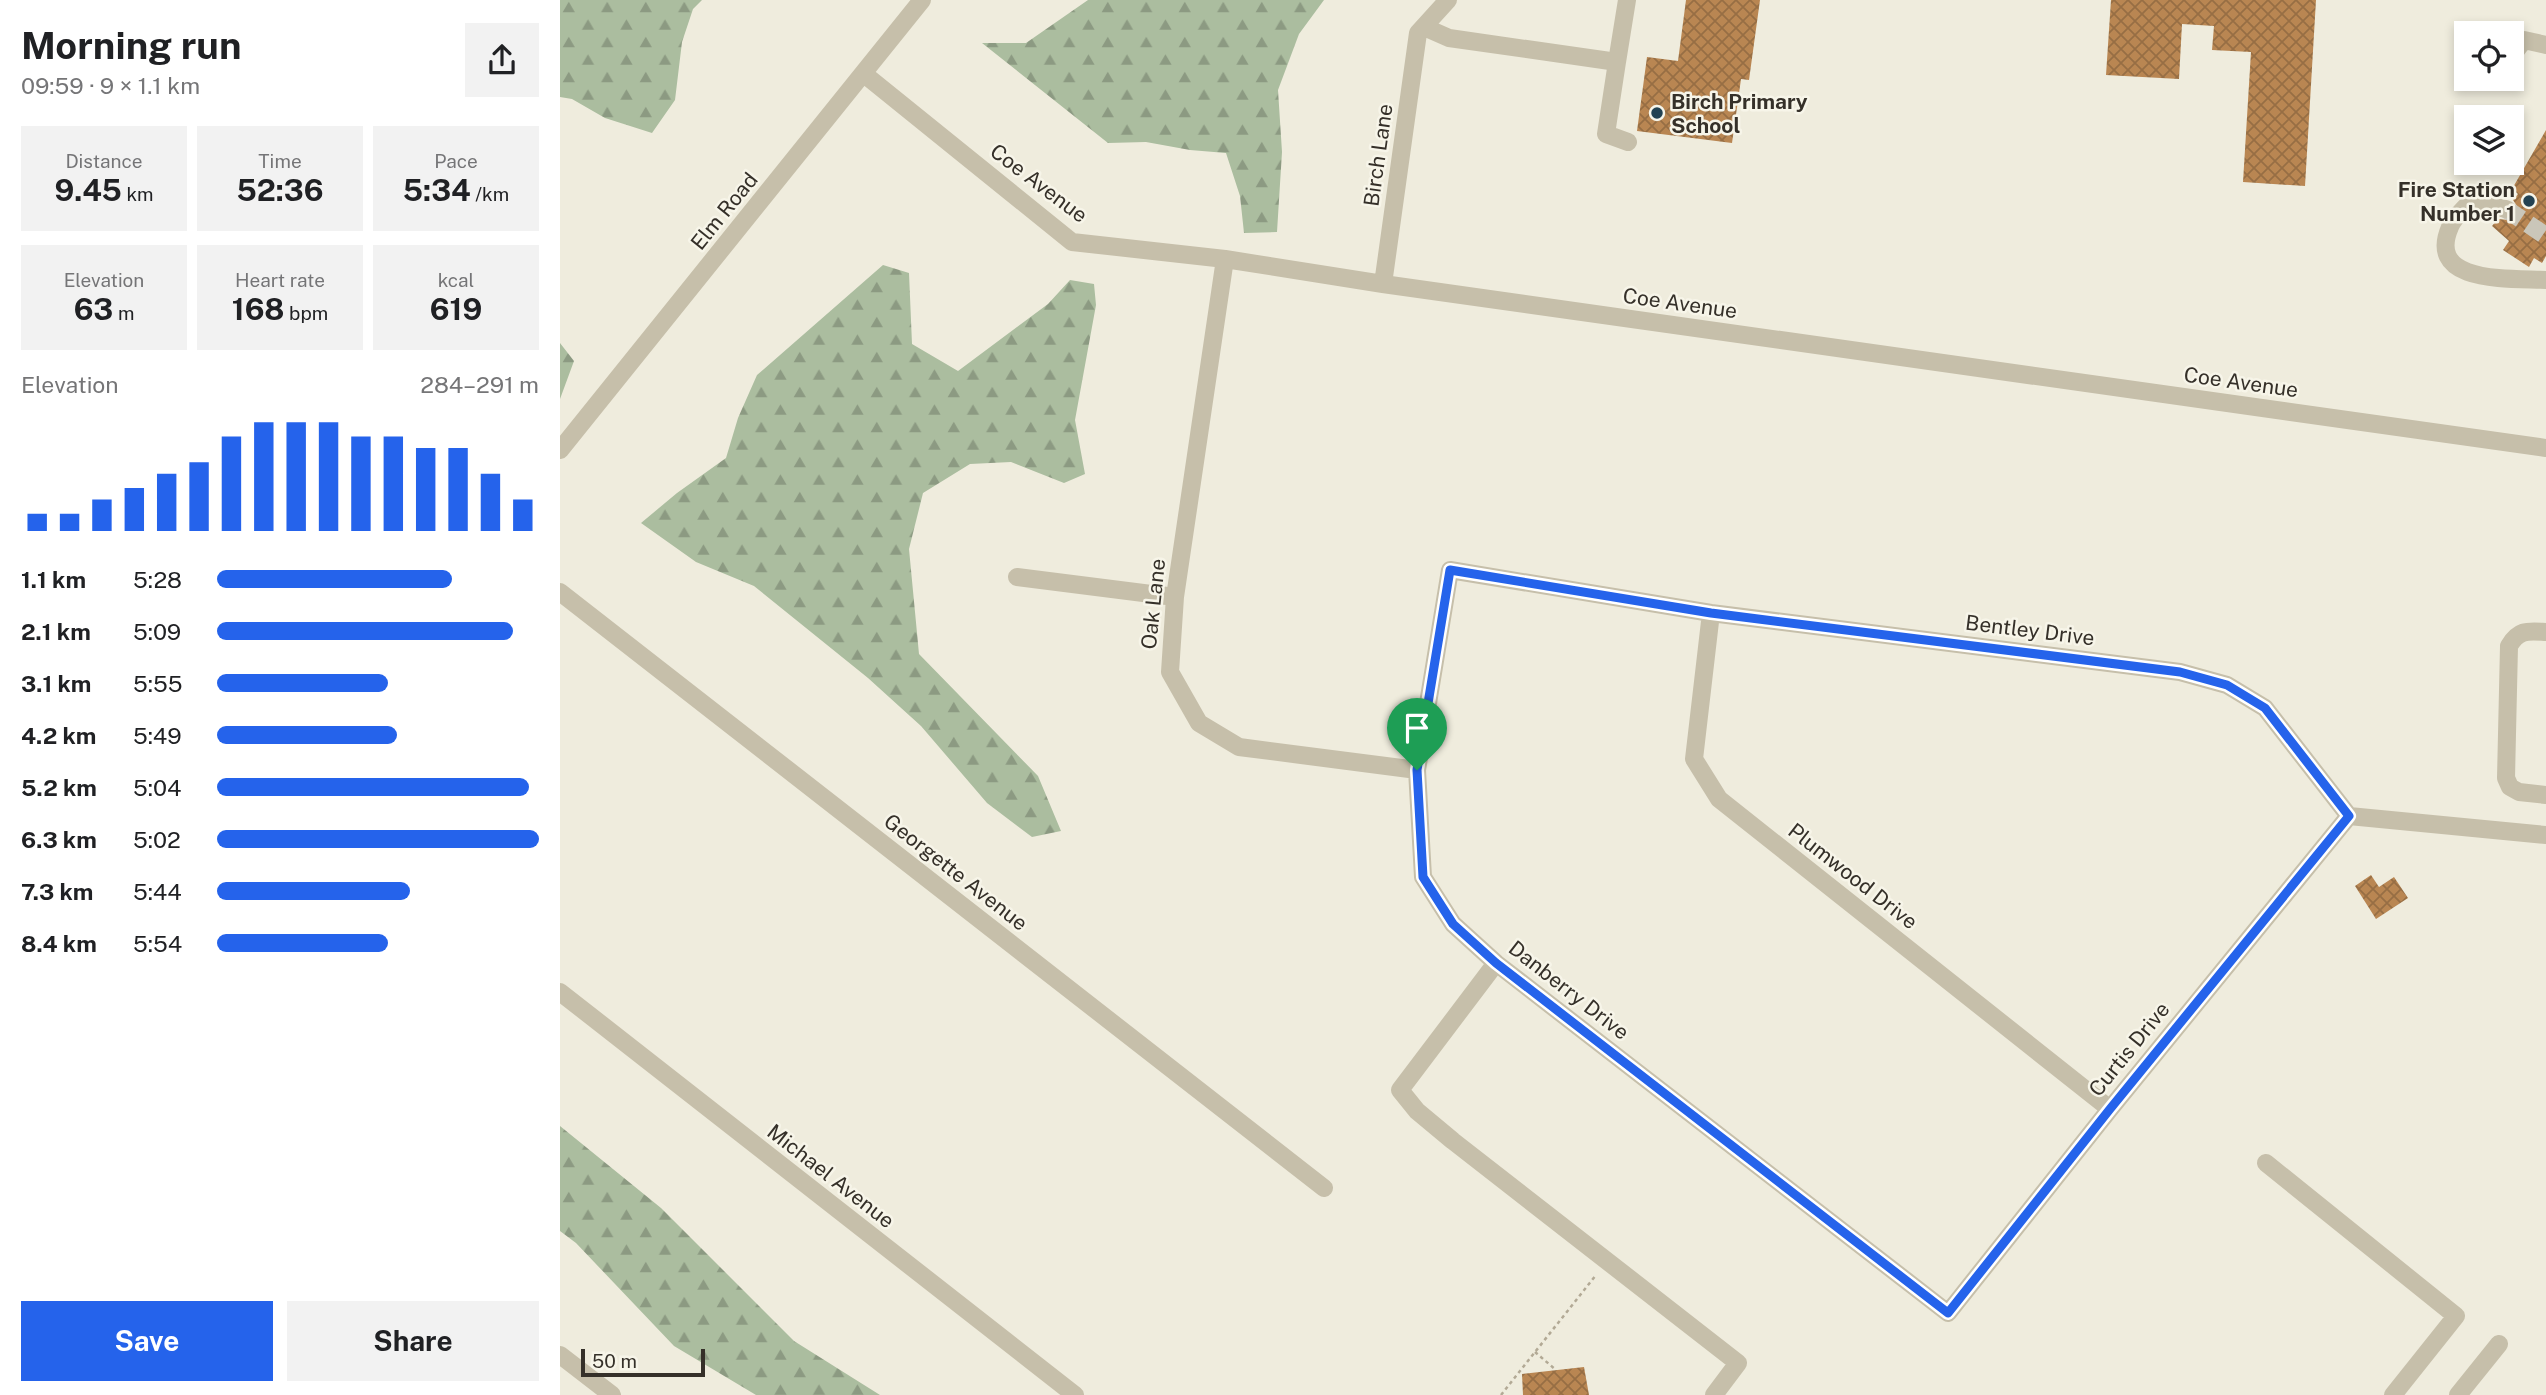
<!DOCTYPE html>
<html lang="en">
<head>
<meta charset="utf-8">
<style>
  :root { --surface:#fff; --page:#f2f2f2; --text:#202124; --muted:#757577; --accent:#2563eb }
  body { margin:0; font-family:"Public Sans",sans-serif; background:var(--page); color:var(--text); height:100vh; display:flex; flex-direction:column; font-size:26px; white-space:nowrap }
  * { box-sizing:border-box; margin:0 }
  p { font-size:23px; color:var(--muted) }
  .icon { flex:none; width:38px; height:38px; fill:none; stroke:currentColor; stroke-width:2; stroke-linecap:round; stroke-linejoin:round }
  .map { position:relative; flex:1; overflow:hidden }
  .details { display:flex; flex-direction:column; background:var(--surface); width:560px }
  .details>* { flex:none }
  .tools { position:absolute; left:1894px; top:21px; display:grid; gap:14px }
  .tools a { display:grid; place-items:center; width:70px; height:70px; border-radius:0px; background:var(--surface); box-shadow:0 4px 10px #0003; font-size:35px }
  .scale { position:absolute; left:21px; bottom:18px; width:124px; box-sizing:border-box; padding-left:7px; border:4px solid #353029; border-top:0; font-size:19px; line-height:24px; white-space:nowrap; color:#353029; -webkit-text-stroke:5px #f7f5e9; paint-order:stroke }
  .pin { position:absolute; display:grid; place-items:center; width:60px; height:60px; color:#fff; margin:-72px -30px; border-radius:50% 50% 50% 0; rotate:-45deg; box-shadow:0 0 7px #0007 }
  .pin .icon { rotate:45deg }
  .round { display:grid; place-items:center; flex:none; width:74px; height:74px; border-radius:0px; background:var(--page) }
  .summary { display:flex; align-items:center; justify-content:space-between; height:119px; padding:0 21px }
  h1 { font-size:38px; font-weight:700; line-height:52px }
  .figures { display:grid; grid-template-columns:repeat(3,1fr); gap:10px; height:119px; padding:7px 21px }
  .figures div { display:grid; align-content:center; border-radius:0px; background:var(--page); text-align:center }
  .figures b { font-size:30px; font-weight:700 }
  .figures small { font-size:19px; font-weight:400 }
  .figures p { font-size:19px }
  .chart { height:196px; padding:14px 21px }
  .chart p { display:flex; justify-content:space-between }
  .chart svg { width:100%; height:126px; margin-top:7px; stroke:var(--accent); stroke-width:6 }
  .cta { display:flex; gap:14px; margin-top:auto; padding:14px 21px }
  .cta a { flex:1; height:80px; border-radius:0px; background:var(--accent); color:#fff; font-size:28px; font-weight:700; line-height:80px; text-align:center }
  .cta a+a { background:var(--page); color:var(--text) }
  ul { padding:0 21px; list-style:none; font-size:23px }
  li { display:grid; grid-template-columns:112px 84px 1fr; align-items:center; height:52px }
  li i { height:18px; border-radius:9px; background:var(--accent) }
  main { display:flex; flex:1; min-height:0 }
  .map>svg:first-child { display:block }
  .forest { fill:url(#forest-firs) }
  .building { fill:url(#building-cross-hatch) }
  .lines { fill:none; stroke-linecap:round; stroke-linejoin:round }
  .minor-tunnel { stroke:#cac6b9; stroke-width:18; stroke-dasharray:18 9; stroke-linecap:butt }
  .path { stroke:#b2a995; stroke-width:2.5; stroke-dasharray:3.5 3.5; stroke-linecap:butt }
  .minor { stroke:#c6bfaa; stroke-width:18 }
  .route-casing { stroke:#fff; stroke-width:14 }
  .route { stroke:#2563eb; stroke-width:9 }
  .poi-dot { fill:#234252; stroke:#f7f5e9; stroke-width:2.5 }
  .labels { text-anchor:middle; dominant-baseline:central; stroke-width:5; stroke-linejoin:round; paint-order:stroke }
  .poi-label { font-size:21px; font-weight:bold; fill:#353029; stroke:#f7f5e9; text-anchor:start }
  .street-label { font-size:21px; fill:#353029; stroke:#f7f5e9 }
</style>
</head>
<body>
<main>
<section class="details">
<div class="summary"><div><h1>Morning run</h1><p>09:59 · 9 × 1.1 km</p></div><a class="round"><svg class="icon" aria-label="share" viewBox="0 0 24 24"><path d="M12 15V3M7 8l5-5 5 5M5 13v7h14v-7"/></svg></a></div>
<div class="figures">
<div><p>Distance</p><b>9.45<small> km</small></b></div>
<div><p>Time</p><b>52:36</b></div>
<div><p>Pace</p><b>5:34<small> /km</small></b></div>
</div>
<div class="figures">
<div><p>Elevation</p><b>63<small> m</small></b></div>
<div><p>Heart rate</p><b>168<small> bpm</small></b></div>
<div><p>kcal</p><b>619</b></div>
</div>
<div class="chart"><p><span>Elevation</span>284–291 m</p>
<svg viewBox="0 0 160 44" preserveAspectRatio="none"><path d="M5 44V38M15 44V38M25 44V33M35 44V29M45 44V24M55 44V20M65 44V11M75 44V6M85 44V6M95 44V6M105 44V11M115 44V11M125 44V15M135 44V15M145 44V24M155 44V33"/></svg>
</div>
<ul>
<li><b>1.1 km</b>5:28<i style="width:73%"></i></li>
<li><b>2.1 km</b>5:09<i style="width:92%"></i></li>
<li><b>3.1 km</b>5:55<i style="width:53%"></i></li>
<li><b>4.2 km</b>5:49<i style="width:56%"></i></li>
<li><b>5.2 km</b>5:04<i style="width:97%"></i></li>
<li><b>6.3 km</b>5:02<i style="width:100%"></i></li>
<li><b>7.3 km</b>5:44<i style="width:60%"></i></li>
<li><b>8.4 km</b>5:54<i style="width:53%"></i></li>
</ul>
<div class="cta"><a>Save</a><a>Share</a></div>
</section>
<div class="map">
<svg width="1986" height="1395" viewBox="0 0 1986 1395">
  <defs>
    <pattern id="forest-firs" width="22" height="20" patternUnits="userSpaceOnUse" patternTransform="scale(1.75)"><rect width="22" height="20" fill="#abbd9f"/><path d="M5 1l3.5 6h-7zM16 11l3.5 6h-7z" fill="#8c9a82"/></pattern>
    <pattern id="building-cross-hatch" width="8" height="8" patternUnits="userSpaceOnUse" patternTransform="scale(1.75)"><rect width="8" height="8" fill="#b98652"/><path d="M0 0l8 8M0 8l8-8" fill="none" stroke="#976e44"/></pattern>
  </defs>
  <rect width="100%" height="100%" fill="#efecdd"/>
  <path class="forest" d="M 0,0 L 142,0 L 133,9 L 122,42 L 115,100 L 92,133 L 45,118 L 12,99 L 0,97 Z
    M 528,0 L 764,0 L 739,34 L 718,90 L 722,152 L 717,232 L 684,233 L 680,196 L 666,153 L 630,150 L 586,142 L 548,143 L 422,43 L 466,43 Z
    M 323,265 L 349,273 L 352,344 L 398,371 L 488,304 L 510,280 L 534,284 L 536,305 L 515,420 L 525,474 L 504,483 L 451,462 L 410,464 L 363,493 L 349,549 L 359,654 L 478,776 L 501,831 L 472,837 L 427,803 L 361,726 L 308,678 L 194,586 L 136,562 L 81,523 L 117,493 L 166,458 L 178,418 L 197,375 Z
    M 0,343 L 14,361 L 0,399 Z
    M 0,1126 L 101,1208 L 234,1341 L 320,1395 L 196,1395 L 114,1346 L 16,1243 L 0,1231 Z"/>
  <path class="building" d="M 1126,0 L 1200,0 L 1189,80 L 1181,79 L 1172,143 L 1077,131 L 1087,57 L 1118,61 Z
    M 1551,0 L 1756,0 L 1745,186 L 1683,182 L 1691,52 L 1652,50 L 1654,26 L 1622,24 L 1619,79 L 1546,75 Z
    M 1986,130 L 1986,256 L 1982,263 L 1974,258 L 1969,267 L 1943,250 L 1949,241 L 1932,226 L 1938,219 L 1949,220 L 1955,216 L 1957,206 L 1953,200 L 1958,194 L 1952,189 Z
    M 1811,875 L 1819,887 L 1834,877 L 1848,898 L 1816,919 L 1795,886 Z
    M 1024,1367 L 1029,1395 L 963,1395 L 962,1374 Z"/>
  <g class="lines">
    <path class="minor-tunnel" d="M 1946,209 L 1986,236"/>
    <path class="path" d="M 975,1352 L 996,1370
      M 941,1395 L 1036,1275"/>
    <path class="minor" d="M 864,27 L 889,38 L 1057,62 L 1046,134 L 1068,142
      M 1951,52 L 1954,53 L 1964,40 L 1986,45
      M 1057,62 L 1067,0
      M 304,74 L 512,242 L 665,259 L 823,284 L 1986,448
      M 1946,209 L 1910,202 C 1904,209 1893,218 1890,227 C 1865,285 1952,278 1986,280
      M 665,259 L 615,597 L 610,672 L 639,723 L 679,747 L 857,770
      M 823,284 L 858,33 L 888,0
      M 0,450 L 362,0
      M 457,577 L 615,597
      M 0,592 L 764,1188
      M 1151,613 L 1134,759 L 1159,799 L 1550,1109
      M 1986,632 C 1968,631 1959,629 1949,646 L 1946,778 L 1950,787 L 1959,792 L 1986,795
      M 1789,816 L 1550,1109 L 1388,1313 L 936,963 L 893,924 L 863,877 L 857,770 L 890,570 L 1151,613 L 1620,672 L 1667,685 L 1705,708 L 1789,816 L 1986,835
      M 936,963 L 840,1090 L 857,1111 L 893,1141 L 1178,1363 L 1154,1395
      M 0,992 L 515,1395
      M 1706,1163 L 1896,1316 L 1833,1395
      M 0,1355 L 52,1395
      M 1898,1395 L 1939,1344"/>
  </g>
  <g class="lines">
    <g class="route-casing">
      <path id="route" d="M 890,570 L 1151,613 L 1620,672 L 1667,685 L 1705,708 L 1789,816 L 1550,1109 L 1388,1313 L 936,963 L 893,924 L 863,877 L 857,770 Z"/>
    </g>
    <use href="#route" class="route"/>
  </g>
  <g class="poi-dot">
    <circle cx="1097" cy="113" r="7"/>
    <circle cx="1969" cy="201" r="7"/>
  </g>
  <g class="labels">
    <g class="poi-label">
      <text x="1111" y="101">Birch Primary<tspan x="1111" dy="24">School</tspan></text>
      <text x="1955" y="189" text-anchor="end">Fire Station<tspan x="1955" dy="24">Number 1</tspan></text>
    </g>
    <g class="street-label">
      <text transform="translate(818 155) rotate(-82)">Birch Lane</text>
      <text transform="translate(479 183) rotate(37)">Coe Avenue</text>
      <text transform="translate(164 211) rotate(-51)">Elm Road</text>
      <text transform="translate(1120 303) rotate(8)">Coe Avenue</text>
      <text transform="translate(1681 382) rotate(8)">Coe Avenue</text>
      <text transform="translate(593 604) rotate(-84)">Oak Lane</text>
      <text transform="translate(1470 630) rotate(7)">Bentley Drive</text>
      <text transform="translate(396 872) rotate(38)">Georgette Avenue</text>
      <text transform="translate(1293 876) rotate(38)">Plumwood Drive</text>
      <text transform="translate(1009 990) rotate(38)">Danberry Drive</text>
      <text transform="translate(1569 1049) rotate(-51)">Curtis Drive</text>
      <text transform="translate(271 1176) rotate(38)">Michael Avenue</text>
    </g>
  </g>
</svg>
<div class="tools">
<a><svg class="icon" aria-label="locate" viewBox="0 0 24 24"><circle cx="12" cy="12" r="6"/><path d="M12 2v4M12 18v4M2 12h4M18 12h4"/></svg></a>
<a><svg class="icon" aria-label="layers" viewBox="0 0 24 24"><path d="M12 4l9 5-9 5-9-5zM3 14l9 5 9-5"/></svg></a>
</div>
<div class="scale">50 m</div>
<div class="pin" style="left:857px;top:770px;background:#1e9e55"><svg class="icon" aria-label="arrive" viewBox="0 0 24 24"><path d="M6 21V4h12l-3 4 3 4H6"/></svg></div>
</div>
</main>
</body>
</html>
